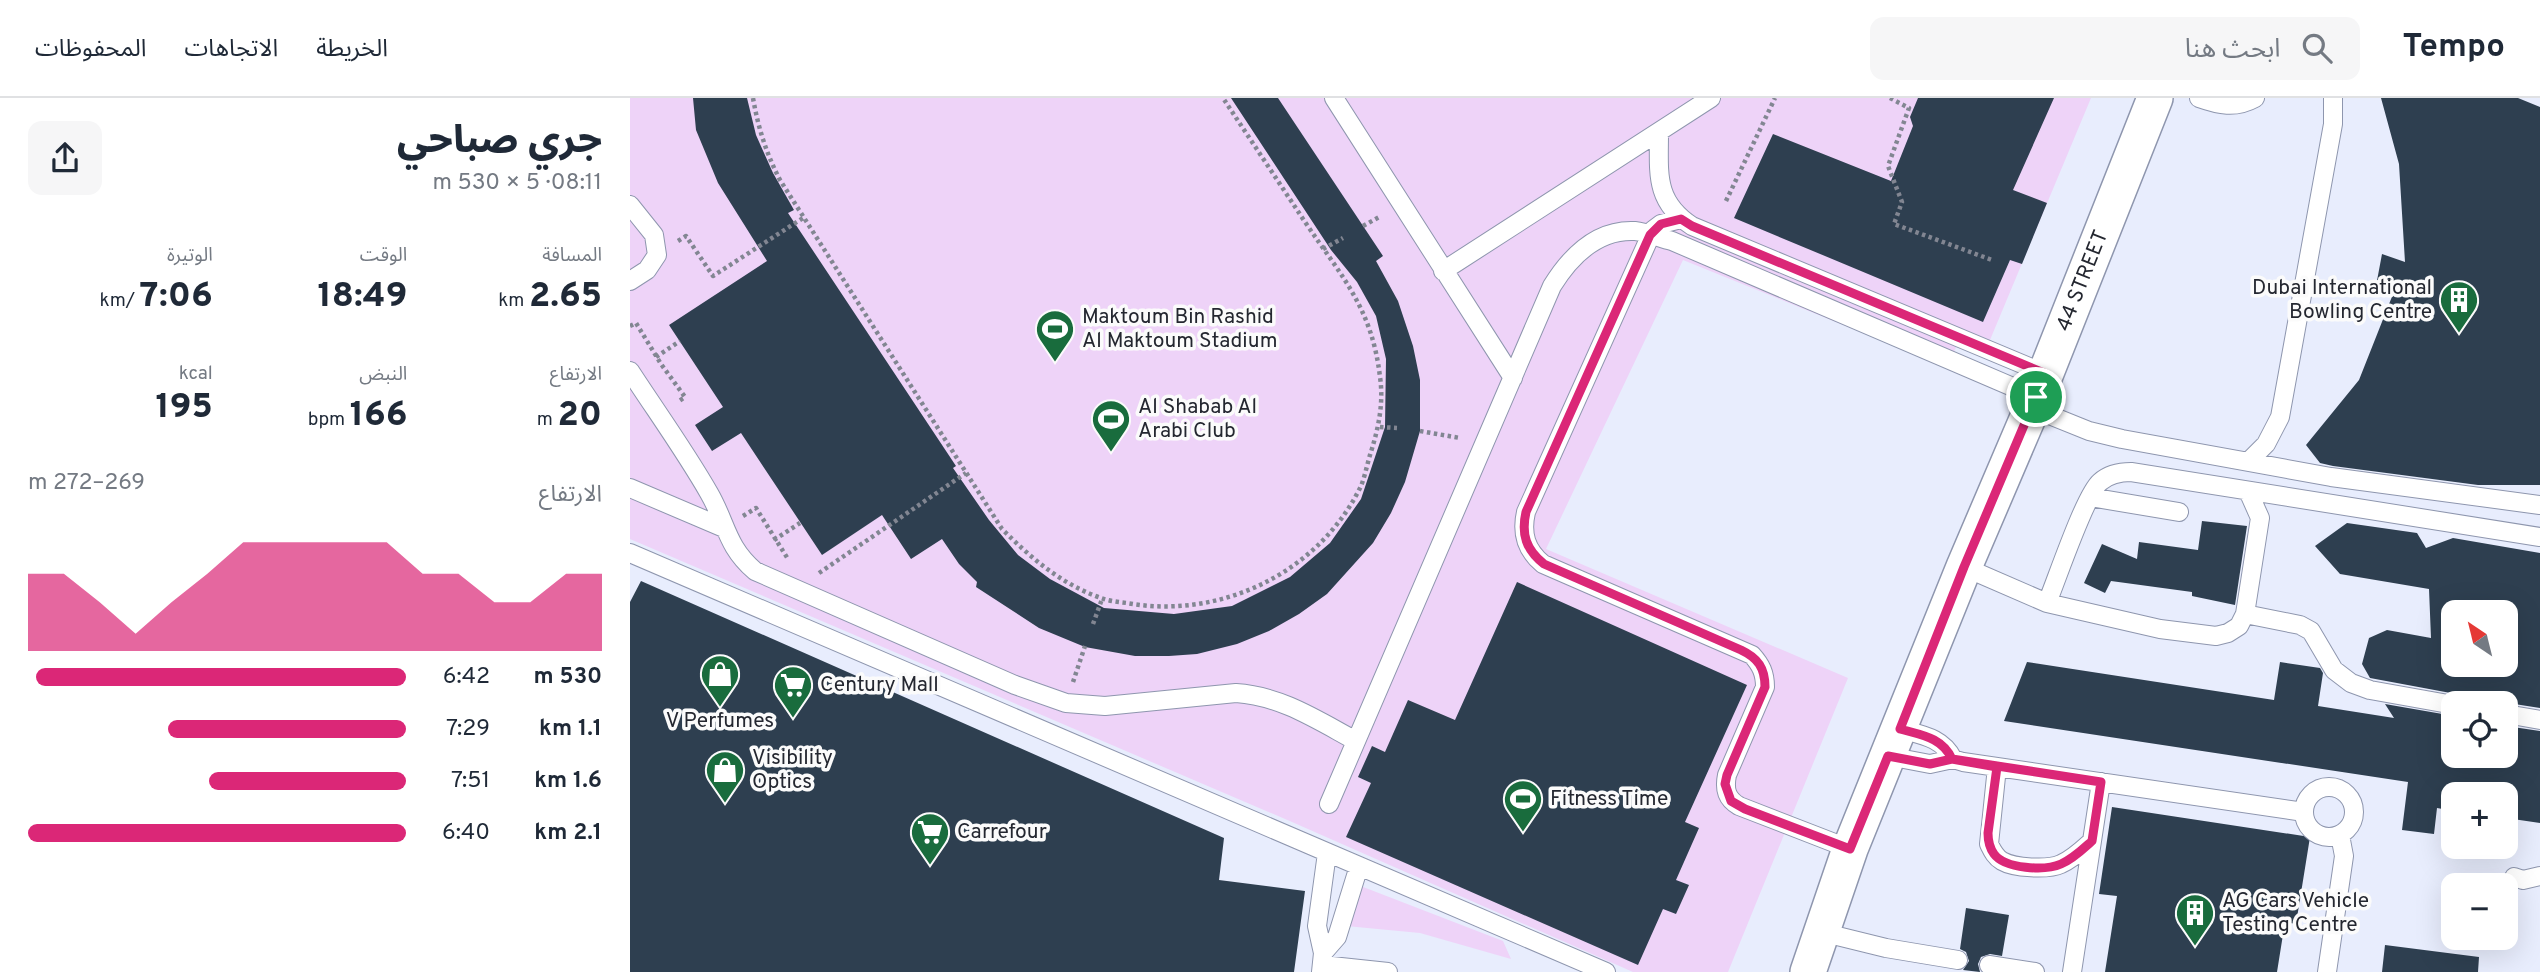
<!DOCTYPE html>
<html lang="ar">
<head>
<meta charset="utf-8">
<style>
  :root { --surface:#fff; --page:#f6f6f7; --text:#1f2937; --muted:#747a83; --line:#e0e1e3; --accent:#db2777 }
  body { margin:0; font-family:Overpass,"Noto Sans Arabic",sans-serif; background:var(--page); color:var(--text); direction:rtl; height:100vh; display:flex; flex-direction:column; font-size:26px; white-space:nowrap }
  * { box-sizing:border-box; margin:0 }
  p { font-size:23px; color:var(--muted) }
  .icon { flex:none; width:38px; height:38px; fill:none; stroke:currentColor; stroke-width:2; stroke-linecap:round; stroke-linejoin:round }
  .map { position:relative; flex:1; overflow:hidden; direction:ltr }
  .panel { display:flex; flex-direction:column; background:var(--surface); width:630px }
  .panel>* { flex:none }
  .needle { width:46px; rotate:325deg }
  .fabs { position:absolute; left:1811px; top:502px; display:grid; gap:14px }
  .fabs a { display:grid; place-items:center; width:77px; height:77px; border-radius:14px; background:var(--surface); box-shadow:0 7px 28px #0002; font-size:35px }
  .pin { position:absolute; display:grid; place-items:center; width:60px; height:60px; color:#fff; margin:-30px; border:4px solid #fff; border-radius:50%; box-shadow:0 2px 7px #0007 }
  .round { display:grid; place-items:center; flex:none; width:74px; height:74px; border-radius:14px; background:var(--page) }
  .overview { display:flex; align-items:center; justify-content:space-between; height:119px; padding:0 28px }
  h1 { font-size:38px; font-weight:800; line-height:52px }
  .metrics { display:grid; grid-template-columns:repeat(3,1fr); gap:10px; height:119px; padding:7px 28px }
  .metrics div { display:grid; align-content:center }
  .metrics b { font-size:35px; font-weight:800 }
  .metrics small { font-size:19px; font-weight:400 }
  .metrics p { font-size:19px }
  .chart { height:196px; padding:14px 28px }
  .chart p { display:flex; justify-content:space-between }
  .chart svg { width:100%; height:126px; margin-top:7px; fill:var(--accent); opacity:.7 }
  ul { padding:0 28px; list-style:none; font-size:23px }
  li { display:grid; grid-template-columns:112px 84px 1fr; align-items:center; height:52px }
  li i { height:18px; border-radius:9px; background:var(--accent) }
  header { display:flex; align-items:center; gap:42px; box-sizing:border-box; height:98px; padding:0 35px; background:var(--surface); border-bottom:2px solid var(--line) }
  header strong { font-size:33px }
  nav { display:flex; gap:38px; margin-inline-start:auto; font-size:24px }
  .search { width:490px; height:63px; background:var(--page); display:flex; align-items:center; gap:18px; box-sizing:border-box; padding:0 24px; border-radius:14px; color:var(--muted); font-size:26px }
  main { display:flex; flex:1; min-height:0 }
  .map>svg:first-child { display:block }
  .green { fill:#eed3f8 }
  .building { fill:#2e3f50; fill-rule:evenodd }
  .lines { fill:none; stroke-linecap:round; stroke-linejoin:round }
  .lane-casing { stroke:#8e96ae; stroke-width:20 }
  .street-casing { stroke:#8e96ae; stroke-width:38 }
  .path { stroke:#828692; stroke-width:4.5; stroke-dasharray:3.5 3.5; stroke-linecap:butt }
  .lane { stroke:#fff; stroke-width:18 }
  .street { stroke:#fff; stroke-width:35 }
  .route-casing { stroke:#fff; stroke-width:14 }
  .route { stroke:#db2777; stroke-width:9 }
  .labels { text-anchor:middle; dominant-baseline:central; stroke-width:7; stroke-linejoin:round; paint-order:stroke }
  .street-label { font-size:21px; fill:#242730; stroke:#fbfbfb }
  .poi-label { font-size:21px; fill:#242730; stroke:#fbfbfb; text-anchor:start }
</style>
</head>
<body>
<header>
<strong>Tempo</strong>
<div class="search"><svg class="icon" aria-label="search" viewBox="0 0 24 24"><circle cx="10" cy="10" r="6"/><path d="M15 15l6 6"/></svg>ابحث هنا</div>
<nav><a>الخريطة</a><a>الاتجاهات</a><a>المحفوظات</a></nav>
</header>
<main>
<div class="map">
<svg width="1910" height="874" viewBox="0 0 1910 874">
  <rect width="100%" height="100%" fill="#e8edfd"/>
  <path class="green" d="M 0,0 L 1461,0 L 1360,242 L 1334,232 L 1317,269 L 1053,162 L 916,451 L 1218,580 L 1098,874 L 1003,874 L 662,724 L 0,441 Z
    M 728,787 L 873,843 L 881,861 L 790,835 L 716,828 Z"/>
  <path class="building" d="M 63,0 L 117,0 L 126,37 L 143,75 L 164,112 L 158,115 L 326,368 L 323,370 L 359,422 L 388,457 L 420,481 L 474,510 L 544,516 L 602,508 L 660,479 L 700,445 L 731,401 L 755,329 L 756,261 L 746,218 L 727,184 L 701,152 L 601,0 L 648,0 L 753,158 L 746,163 L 768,203 L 783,248 L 790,282 L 790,333 L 775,384 L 761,415 L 743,445 L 697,496 L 669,516 L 639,533 L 607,546 L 567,556 L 539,558 L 505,558 L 455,549 L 409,530 L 346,489 L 347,484 L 329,466 L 312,441 L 281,461 L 252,417 L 192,457 L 111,335 L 82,353 L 65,327 L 93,309 L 39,227 L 137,163 L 88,85 L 66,32 Z
    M 1288,0 L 1424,0 L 1383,92 L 1417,105 L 1392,166 L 1380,162 L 1353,224 L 1104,120 L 1143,36 L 1261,83 L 1283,28 L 1280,19 Z
    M 1751,0 L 1888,0 L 1910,9 L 1910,387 L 1848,387 L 1703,368 L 1690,365 L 1676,347 L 1729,282 L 1765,191 L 1746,188 L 1752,156 L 1775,164 L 1769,66 Z
    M 1572,423 L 1617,428 L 1605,507 L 1562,498 L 1562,494 L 1481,483 L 1475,495 L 1454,485 L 1472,446 L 1507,461 L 1509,444 L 1568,452 Z
    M 1717,425 L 1787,435 L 1796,450 L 1823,440 L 1910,455 L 1910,610 L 1878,605 L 1852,606 L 1834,602 L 1826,596 L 1740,580 L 1732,566 L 1739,540 L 1757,532 L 1801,540 L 1799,491 L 1710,476 L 1685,448 ZM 1824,514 L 1876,514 L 1876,567 L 1824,567 Z
    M 11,483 L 594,740 L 589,782 L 675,793 L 664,874 L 0,874 L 0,504 Z
    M 887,484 L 1117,587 L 1055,724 L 1069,730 L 1046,782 L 1059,787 L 1046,816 L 1033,811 L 1008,867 L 716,739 L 741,685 L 728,679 L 742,648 L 755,654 L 778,602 L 825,622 Z
    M 1397,564 L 1644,602 L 1650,564 L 1690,570 L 1693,575 L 1688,608 L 1764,620 L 1755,606 L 1824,618 L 1824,658 L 1876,658 L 1876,628 L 1910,633 L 1910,725 L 1876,720 L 1876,696 L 1824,696 L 1824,713 L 1807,710 L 1804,736 L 1772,732 L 1778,684 L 1374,623 Z
    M 1482,709 L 1680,739 L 1666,826 L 1655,824 L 1647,874 L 1475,874 L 1487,798 L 1469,796 Z
    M 1336,810 L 1379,817 L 1372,858 L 1360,856 L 1351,859 L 1348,866 L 1350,874 L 1333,872 L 1339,863 L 1336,854 L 1330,851 Z
    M 1755,847 L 1849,859 L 1848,874 L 1752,874 Z"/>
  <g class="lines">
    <g class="lane-casing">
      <path id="lane" d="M 704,0 L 883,280
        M 1569,0 C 1589,7 1605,11 1625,0
        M 1029,34 C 1029,75 1024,103 1062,128 L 1416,276
        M 0,107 L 24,137 L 27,157 L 17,172 L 0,183
        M 1051,121 L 1031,126 L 1023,132 L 896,414 C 891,436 896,452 913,466 L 1122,557 C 1131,567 1135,575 1135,589 L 1097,677 C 1094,692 1097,701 1109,708 L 1220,751
        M 813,173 L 1081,0
        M 0,273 C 26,313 55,353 79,395 C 97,426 96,448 125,473 L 385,587 L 436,605 L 475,608 L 606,595 C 651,598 687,622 726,643
        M 1402,310 L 1459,333 L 1492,341 L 1701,379 L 1910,407
        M 1619,363 L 1636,346 L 1650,319 L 1703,26 L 1703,0
        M 0,390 L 94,430
        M 1460,399 L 1549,414
        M 0,455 L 976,874
        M 1334,469 L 1417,505 L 1530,531 L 1586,538 L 1598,535 L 1609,528 L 1615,516 L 1630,420 L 1618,393
        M 1417,505 C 1427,481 1455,397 1470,384 C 1479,376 1489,374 1501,374 L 1910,439
        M 1615,516 L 1670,527 L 1681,533 L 1704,572 L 1721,585 L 1740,592 L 1824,607
        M 1876,616 L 1910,622
        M 1270,631 C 1291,637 1312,639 1323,661
        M 1258,658 L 1300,666 L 1323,661 L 1333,664 L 1674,714
        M 1367,669 L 1359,746 C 1362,752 1365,759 1372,763 C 1384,770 1418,772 1431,766 C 1443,761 1453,751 1462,743
        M1674 714a25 25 0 1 1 50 0a25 25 0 1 1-50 0Z
        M 699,706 L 922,188 C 940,159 967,131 1005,133 C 1016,134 1030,140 1042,143 L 1406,299
        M 1884,779 L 1893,782 L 1910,778
        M 1191,834 L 1256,850 L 1328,862
        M 693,855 L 707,839 L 729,768
        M 692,867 L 758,874
        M 1359,867 L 1405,874
        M 691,874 L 693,855 L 687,828 L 697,755
        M 1442,874 L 1471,684
        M 1697,874 L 1714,758 L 1710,737"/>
    </g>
    <g class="street-casing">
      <g id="street">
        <path id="s1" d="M 1178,874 L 1220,751 L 1334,469 L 1402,310 L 1525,0"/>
      </g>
    </g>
    <path class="path" d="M 123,0 C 128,29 136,55 150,82 L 372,431 C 401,460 431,486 471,500 C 479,503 488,504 497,505 C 590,522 689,475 731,388 C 735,378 737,367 740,357 C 748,332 754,306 750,279 C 742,210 712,179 675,124 C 648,83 620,41 593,0
      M 1260,0 L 1279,10 L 1258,68 L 1272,104 L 1264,126 L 1362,162
      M 1096,103 L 1145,0
      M 733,128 L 751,118
      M 48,143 L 56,138 L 83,178 L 173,120
      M 693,151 L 713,140
      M 0,228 L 6,225 L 31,266 L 55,299 L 49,303
      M 26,259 L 50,243
      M 750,329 L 767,330
      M 790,333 L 830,340
      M 113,418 L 126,410 L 158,461
      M 144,442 L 170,425
      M 189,475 L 336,375
      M 463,526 L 472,501
      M 443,584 L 455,548"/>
    <use href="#lane" class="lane"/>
    <use href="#street" class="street"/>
  </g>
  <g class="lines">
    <g class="route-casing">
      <path id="route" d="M 1406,299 L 1334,469 L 1270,631 C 1291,637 1312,639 1322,661 L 1367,669 L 1358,735 C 1358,742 1359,749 1364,756 C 1375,771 1415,773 1431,766 C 1443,761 1453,751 1462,743 L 1471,684 L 1322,661 L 1300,666 L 1258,658 L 1220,751 L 1115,711 L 1101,703 L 1095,686 L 1097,677 L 1135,589 C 1135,570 1128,560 1111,552 L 914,466 C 896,452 891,436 896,414 L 1020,137 L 1031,126 L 1051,121 L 1062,128 L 1416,276 L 1406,299"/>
    </g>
    <use href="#route" class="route"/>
  </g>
  <defs>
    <g id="building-pin" transform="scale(2.0125)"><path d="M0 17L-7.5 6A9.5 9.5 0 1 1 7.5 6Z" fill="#196c3d" stroke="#fbfbfb"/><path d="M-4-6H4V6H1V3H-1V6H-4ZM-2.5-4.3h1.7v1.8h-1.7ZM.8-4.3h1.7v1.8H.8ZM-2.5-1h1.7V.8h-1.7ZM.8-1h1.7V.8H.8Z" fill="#fff"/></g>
    <g id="stadium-pin" transform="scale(2.0125)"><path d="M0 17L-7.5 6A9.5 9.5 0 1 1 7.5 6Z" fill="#196c3d" stroke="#fbfbfb"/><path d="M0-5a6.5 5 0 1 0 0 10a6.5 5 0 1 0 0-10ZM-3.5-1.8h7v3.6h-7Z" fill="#fff"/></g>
    <g id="shop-pin" transform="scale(2.0125)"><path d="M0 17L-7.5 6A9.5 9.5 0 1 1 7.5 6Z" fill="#196c3d" stroke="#fbfbfb"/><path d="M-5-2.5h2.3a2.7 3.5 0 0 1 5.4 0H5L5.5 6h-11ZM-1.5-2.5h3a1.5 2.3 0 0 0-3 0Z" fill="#fff"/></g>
    <g id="supermarket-pin" transform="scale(2.0125)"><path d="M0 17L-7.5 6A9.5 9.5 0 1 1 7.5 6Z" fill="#196c3d" stroke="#fbfbfb"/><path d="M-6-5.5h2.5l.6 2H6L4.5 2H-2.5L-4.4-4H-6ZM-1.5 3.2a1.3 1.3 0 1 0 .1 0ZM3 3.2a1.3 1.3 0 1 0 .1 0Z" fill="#fff"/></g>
  </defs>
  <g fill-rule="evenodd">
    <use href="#building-pin" x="1829" y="202"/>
    <use href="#stadium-pin" x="425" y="231"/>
    <use href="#stadium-pin" x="481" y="321"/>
    <use href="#shop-pin" x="90" y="576"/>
    <use href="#supermarket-pin" x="163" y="587"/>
    <use href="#shop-pin" x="95" y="672"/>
    <use href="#stadium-pin" x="893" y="701"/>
    <use href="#supermarket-pin" x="300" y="734"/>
    <use href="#building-pin" x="1565" y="815"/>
  </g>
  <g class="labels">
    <g class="street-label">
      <text stroke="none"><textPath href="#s1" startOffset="744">44 STREET</textPath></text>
    </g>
    <g class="poi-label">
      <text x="1802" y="190" text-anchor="end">Dubai International<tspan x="1802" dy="24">Bowling Centre</tspan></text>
      <text x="452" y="219">Maktoum Bin Rashid<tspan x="452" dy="24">Al Maktoum Stadium</tspan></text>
      <text x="508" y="309">Al Shabab Al<tspan x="508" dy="24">Arabi Club</tspan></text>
      <text x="190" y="587">Century Mall</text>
      <text x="90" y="623" text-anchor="middle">V Perfumes</text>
      <text x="122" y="660">Visibility<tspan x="122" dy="24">Optics</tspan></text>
      <text x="920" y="701">Fitness Time</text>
      <text x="327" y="734">Carrefour</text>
      <text x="1592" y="803">AG Cars Vehicle<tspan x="1592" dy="24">Testing Centre</tspan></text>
    </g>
  </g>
</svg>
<div class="fabs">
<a><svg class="needle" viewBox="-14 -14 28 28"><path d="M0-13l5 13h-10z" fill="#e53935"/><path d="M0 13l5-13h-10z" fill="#747a83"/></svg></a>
<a><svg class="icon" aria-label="locate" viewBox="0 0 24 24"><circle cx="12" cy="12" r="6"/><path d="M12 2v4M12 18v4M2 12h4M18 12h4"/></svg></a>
<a>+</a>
<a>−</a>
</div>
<div class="pin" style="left:1406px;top:299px;background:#1e9e55"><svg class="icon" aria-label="arrive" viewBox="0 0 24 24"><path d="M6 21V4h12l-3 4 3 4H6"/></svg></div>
</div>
<section class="panel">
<div class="overview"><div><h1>جري صباحي</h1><p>08:11 · 5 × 530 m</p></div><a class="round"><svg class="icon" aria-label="share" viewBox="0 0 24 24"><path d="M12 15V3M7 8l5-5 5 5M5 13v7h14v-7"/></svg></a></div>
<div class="metrics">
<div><p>المسافة</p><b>2.65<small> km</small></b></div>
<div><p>الوقت</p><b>18:49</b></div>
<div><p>الوتيرة</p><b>7:06<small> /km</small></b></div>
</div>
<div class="metrics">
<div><p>الارتفاع</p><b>20<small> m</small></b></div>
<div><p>النبض</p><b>166<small> bpm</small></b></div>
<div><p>kcal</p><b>195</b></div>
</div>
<div class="chart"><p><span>الارتفاع</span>269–272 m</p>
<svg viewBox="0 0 160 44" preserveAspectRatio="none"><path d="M0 44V17L10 17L20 27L30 38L40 27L50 17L60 6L70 6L80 6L90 6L100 6L110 17L120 17L130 27L140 27L150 17L160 17V44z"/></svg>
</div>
<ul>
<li><b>530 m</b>6:42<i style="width:98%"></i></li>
<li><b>1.1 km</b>7:29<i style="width:63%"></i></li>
<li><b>1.6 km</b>7:51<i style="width:52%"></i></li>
<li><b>2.1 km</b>6:40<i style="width:100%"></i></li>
</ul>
</section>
</main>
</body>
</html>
